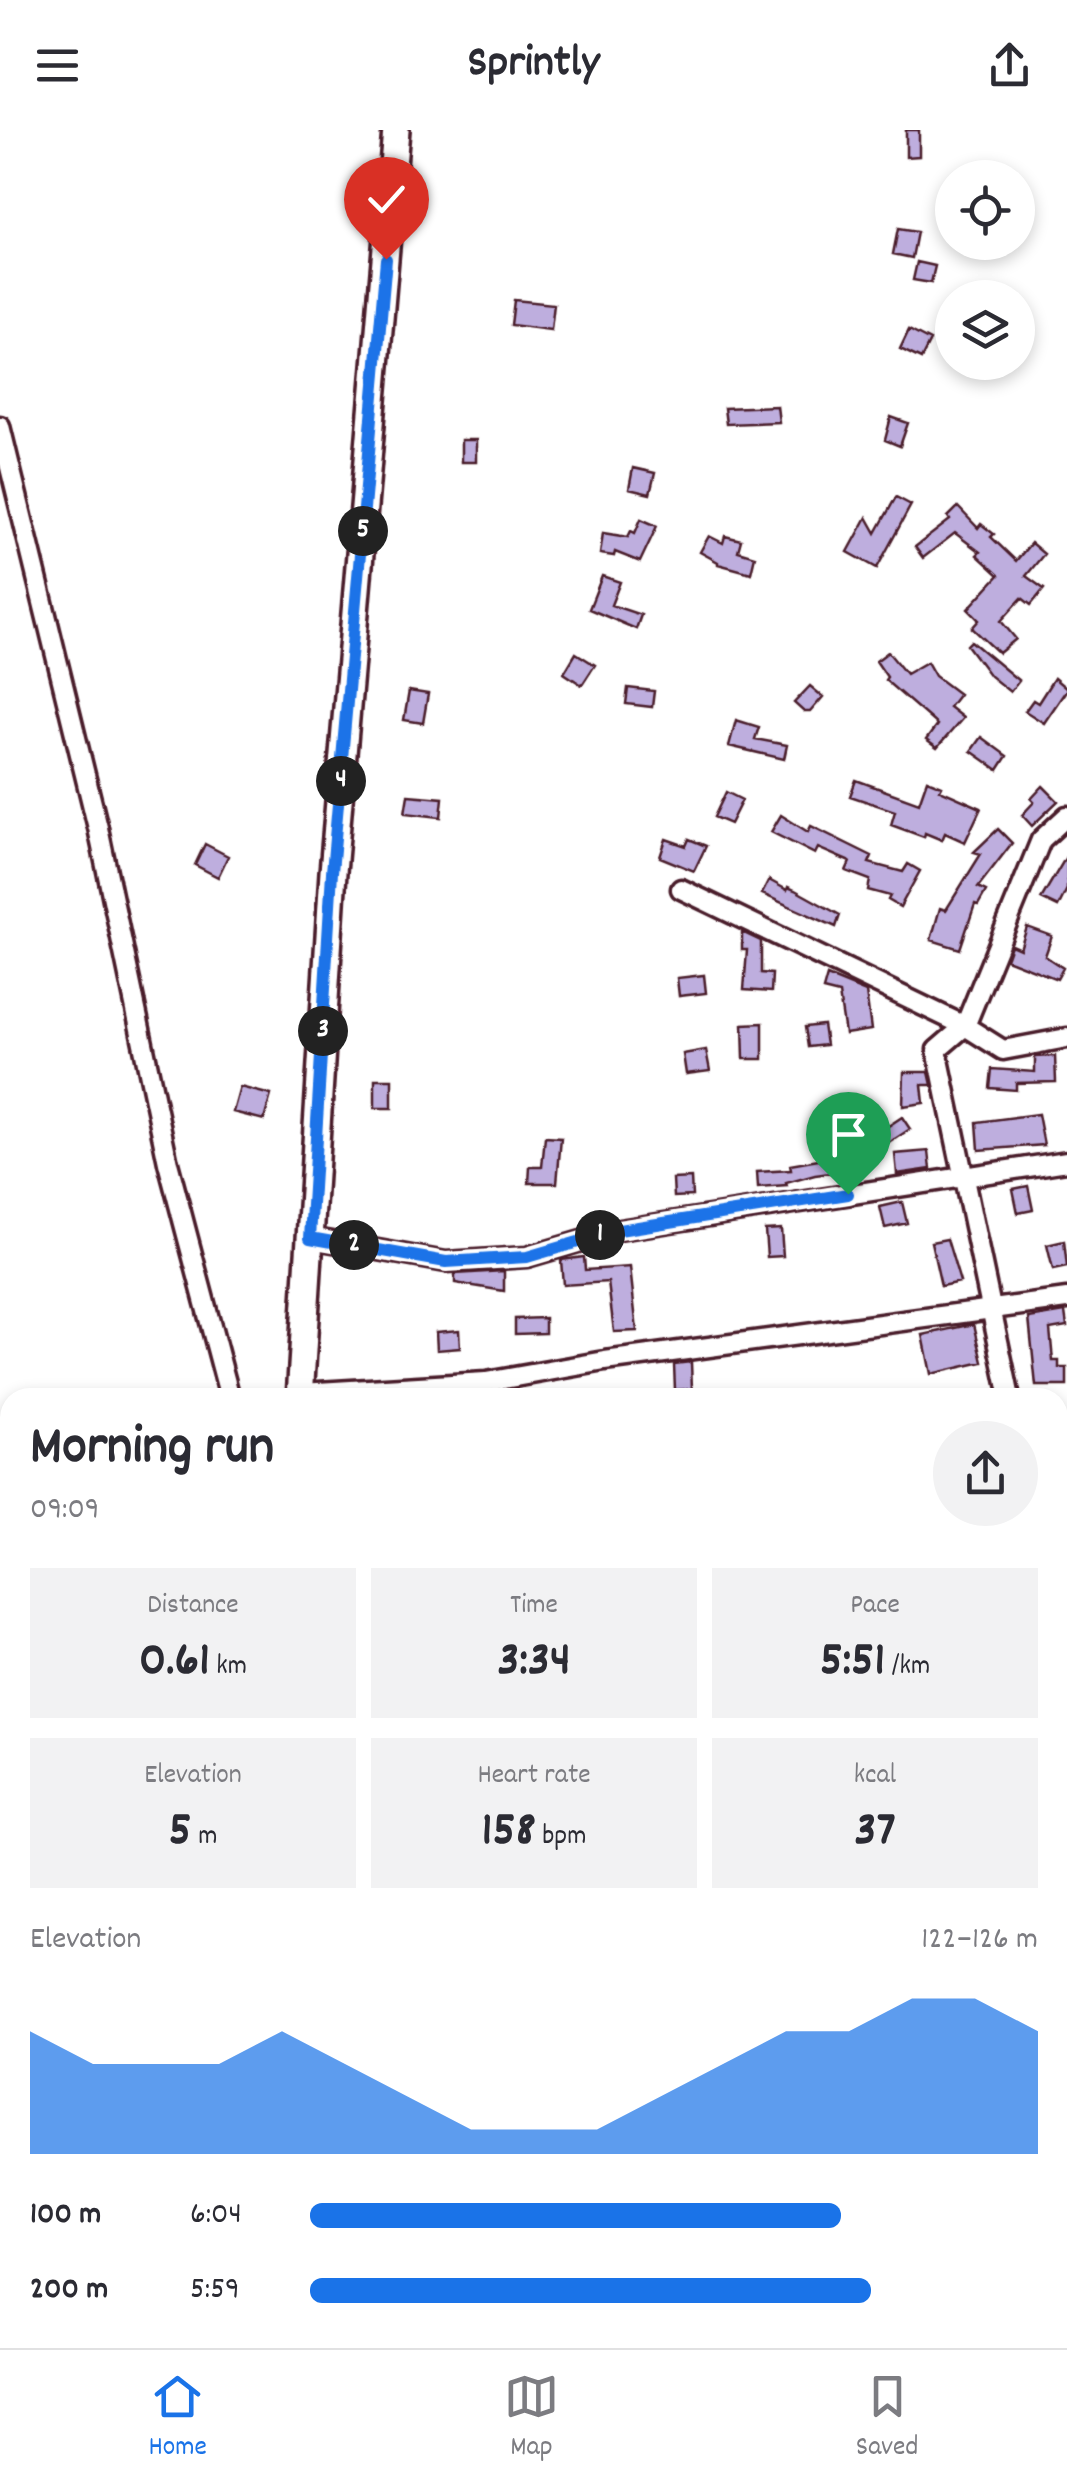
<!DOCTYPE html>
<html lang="en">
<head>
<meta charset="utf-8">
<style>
  :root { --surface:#fff; --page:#f2f2f3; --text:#2b2b33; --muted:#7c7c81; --line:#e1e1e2; --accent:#1a73e8 }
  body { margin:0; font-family:Dekko,sans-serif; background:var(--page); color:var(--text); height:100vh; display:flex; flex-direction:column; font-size:38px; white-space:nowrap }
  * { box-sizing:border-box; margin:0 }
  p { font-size:32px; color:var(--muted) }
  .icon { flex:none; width:55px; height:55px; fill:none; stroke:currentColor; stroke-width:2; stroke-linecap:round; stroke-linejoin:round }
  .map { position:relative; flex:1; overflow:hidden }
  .details { position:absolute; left:0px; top:1258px; width:1068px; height:962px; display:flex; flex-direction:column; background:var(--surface); border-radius:30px 30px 0 0; box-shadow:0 5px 15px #0003 }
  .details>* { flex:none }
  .controls { position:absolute; left:935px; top:30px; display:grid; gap:20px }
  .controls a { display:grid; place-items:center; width:100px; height:100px; border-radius:50%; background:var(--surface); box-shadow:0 5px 15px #0003; font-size:50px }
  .pin { position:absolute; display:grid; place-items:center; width:85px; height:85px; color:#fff; margin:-102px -42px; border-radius:50% 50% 50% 0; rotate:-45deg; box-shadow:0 0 10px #0007 }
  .pin .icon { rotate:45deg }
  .km { position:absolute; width:50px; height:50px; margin:-25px; border-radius:50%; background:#222; color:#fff; font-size:28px; line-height:50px; text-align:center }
  .round { display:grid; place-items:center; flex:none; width:105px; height:105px; border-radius:52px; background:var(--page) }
  .headline { display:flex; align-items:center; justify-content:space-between; height:170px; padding:0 30px }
  h1 { font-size:55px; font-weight:700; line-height:75px }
  .stats { display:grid; grid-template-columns:repeat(3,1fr); gap:15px; height:170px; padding:10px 30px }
  .stats div { display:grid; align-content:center; border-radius:0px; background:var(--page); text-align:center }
  .stats b { font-size:50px; font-weight:700 }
  .stats small { font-size:28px; font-weight:400 }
  .stats p { font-size:28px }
  .chart { height:280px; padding:20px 30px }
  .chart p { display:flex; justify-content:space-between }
  .chart svg { width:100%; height:180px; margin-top:10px; fill:var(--accent); opacity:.7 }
  ul { padding:0 30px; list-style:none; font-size:32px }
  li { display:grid; grid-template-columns:160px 120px 1fr; align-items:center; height:75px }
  li i { height:25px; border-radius:12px; background:var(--accent) }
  header { display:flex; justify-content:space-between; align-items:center; height:130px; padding:0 30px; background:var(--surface); font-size:45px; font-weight:700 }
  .tabs { display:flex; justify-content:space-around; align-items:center; height:140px; border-top:2px solid var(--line); background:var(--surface); font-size:28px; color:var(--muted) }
  .tabs a { display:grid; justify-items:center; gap:5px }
  .tabs .selected { color:var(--accent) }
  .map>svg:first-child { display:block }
  .green { fill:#b3da95; stroke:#7e7c60; stroke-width:2.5 }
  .building { fill:#beaede; stroke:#4a1f2b; stroke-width:2.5 }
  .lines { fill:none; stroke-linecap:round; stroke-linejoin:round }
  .street-casing { stroke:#4a1f2b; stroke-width:25 }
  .secondary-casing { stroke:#4a1f2b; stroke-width:32 }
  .street { stroke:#fff; stroke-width:18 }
  .secondary { stroke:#fff; stroke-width:25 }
  .route-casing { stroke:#fff; stroke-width:20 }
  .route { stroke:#1a73e8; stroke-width:12 }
</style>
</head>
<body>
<header><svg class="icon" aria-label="menu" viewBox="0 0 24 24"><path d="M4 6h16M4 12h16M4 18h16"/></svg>Sprintly<svg class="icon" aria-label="share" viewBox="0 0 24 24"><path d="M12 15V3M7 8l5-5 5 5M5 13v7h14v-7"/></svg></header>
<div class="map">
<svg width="1067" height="2218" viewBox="0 0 1067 2218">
  <rect width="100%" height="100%" fill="#fff"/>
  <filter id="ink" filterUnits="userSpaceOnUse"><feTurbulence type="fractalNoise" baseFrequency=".01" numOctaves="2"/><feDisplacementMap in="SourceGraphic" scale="20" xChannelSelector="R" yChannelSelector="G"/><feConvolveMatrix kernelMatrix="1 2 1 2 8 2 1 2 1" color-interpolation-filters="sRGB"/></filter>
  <g filter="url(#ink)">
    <path class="green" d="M 1067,1475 L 1067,2218 L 573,2218 L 571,2210 L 1058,2210 L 1058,1477 Z"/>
    <path class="building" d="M 906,0 L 919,0 L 919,26 L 906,27 Z
      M 898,99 L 917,102 L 912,128 L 893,124 Z
      M 917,132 L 935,136 L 931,153 L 913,150 Z
      M 514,170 L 554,174 L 551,200 L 511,195 Z
      M 909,200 L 930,211 L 921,229 L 900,219 Z
      M 777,276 L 779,292 L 726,294 L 724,278 Z
      M 891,287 L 908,293 L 900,316 L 885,310 Z
      M 461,310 L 476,310 L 476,332 L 461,332 Z
      M 633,338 L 655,343 L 650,364 L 629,359 Z
      M 896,367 L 911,375 L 877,438 L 848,422 L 867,387 L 876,403 Z
      M 958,377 L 978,398 L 981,394 L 994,404 L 991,407 L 1016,431 L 1031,413 L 1044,424 L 1026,446 L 1044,459 L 1031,475 L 1022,468 L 1001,491 L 1016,509 L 999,523 L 972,498 L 979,490 L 968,479 L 999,445 L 977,425 L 980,422 L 955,403 L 923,428 L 915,417 L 950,390 L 948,387 Z
      M 641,389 L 657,396 L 640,432 L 615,422 L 614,426 L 600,424 L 603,403 L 628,407 L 631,401 L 635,403 Z
      M 709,406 L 723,413 L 725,406 L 741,410 L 738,421 L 755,426 L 751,443 L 718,434 L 718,432 L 700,422 Z
      M 602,446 L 620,452 L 611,475 L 641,485 L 636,499 L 589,479 Z
      M 971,511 L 1019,551 L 1010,562 L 990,546 L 967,515 Z
      M 888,522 L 906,544 L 927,532 L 935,546 L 959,564 L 949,577 L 963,588 L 937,618 L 926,610 L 937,595 L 885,550 L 887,547 L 876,531 Z
      M 576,523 L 595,535 L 582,555 L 564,543 Z
      M 1054,548 L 1067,559 L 1044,593 L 1025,581 L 1033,570 L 1038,573 Z
      M 810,556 L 823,567 L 810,582 L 804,582 L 794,573 Z
      M 628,558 L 654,561 L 652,577 L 626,574 Z
      M 409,561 L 428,564 L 423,593 L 404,590 Z
      M 736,590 L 759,597 L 755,609 L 787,615 L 784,629 L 729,616 Z
      M 981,607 L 1007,626 L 998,640 L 971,621 Z
      M 856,650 L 919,673 L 927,650 L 942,656 L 940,660 L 981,678 L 965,712 L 945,703 L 942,710 L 925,703 L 924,707 L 891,695 L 895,681 L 850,666 Z
      M 1043,656 L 1058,671 L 1032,696 L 1022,685 L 1034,672 L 1031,669 Z
      M 726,662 L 742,670 L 730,694 L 714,687 Z
      M 408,665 L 443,668 L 441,687 L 405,683 Z
      M 781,685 L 808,702 L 811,696 L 872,726 L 869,733 L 903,742 L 908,734 L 920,741 L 900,777 L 888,770 L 890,766 L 868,760 L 870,750 L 846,741 L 850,732 L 818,718 L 815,724 L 771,702 Z
      M 998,699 L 1012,713 L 978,757 L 986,761 L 978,775 L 975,774 L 960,819 L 931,810 L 940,778 L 946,780 L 981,724 L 974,722 Z
      M 666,709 L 686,716 L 689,709 L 706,716 L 694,741 L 660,727 Z
      M 205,714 L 228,726 L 218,747 L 195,735 Z
      M 1067,725 L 1067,759 L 1058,777 L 1041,769 Z
      M 769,750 L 787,760 L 788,757 L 795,760 L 840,785 L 836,797 L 762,764 Z
      M 1027,797 L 1052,806 L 1045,826 L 1063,838 L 1057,849 L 1006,829 L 1011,815 L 1020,819 Z
      M 742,802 L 761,811 L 761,843 L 772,844 L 771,862 L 744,860 L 747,820 L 742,820 Z
      M 704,845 L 706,863 L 679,866 L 677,848 Z
      M 827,846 L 866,862 L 871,900 L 845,904 L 839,864 L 823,860 Z
      M 763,893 L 763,929 L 744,929 L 743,894 Z
      M 823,895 L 826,915 L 808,917 L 805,897 Z
      M 706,920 L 710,941 L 686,944 L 683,924 Z
      M 1055,926 L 1056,952 L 1016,953 L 1016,960 L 990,958 L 992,939 L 1035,942 L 1035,927 Z
      M 904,942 L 929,942 L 932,955 L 922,955 L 924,973 L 903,976 Z
      M 375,949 L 392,949 L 392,978 L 375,978 Z
      M 240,957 L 271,965 L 264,990 L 233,982 Z
      M 1038,984 L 1044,1015 L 979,1020 L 977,992 Z
      M 902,987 L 910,999 L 846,1041 L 815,1045 L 786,1053 L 787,1056 L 758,1058 L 757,1042 L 791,1040 L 790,1035 L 847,1025 L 845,1013 L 873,1006 Z
      M 545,1007 L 561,1008 L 557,1053 L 529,1053 L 530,1037 L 542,1037 Z
      M 929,1021 L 931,1039 L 897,1044 L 895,1024 Z
      M 691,1048 L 692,1066 L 674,1067 L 673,1049 Z
      M 1028,1056 L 1033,1080 L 1018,1083 L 1013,1059 Z
      M 902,1072 L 907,1093 L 885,1098 L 880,1077 Z
      M 781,1099 L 783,1126 L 767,1127 L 765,1100 Z
      M 947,1109 L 960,1152 L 941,1156 L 931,1112 Z
      M 1064,1111 L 1067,1137 L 1053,1140 L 1047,1115 Z
      M 584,1127 L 585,1140 L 630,1137 L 637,1201 L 614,1202 L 608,1152 L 563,1155 L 561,1130 Z
      M 504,1141 L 504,1161 L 455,1153 L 455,1144 Z
      M 1065,1182 L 1067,1196 L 1050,1199 L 1053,1231 L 1059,1231 L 1059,1238 L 1067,1238 L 1067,1256 L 1036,1256 L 1029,1188 Z
      M 545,1188 L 545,1203 L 515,1204 L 515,1189 Z
      M 974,1194 L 983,1232 L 931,1244 L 923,1205 Z
      M 459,1200 L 460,1218 L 437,1220 L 436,1202 Z
      M 691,1232 L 692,1259 L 675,1260 L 674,1234 Z"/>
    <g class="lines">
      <g class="street-casing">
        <path id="street" d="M 0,296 L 98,698 L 168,1033 L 230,1268
          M 681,759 L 965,896 L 1003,920 L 1067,908
          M 310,1108 L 446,1132 L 527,1127 L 619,1100 L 1067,1031
          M 301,1263 L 486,1252 L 605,1231 L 1067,1169
          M 1010,1268 L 937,920 L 965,896 L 1041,710 L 1067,686
          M 724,2210 L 727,2218"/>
      </g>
      <g class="secondary-casing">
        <path id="secondary" d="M 300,1268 L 333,742 L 396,0
          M 1058,1313 L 1067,1314
          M 494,2210 L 496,2218"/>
      </g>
      <use href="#street" class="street"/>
      <use href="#secondary" class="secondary"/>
    </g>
  </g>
  <g class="lines" filter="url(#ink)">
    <g class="route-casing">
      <path id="route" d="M 386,129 L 332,742 L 310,1108 L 446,1132 L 527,1127 L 619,1100 L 848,1064"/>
    </g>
    <use href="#route" class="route"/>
  </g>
</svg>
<div class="controls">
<a><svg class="icon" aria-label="locate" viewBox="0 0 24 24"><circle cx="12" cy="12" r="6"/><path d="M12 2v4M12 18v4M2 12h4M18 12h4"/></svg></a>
<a><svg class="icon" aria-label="layers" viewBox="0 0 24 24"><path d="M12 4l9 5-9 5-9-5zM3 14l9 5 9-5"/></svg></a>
</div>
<div class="pin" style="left:848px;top:1064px;background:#1e9e55"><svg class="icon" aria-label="arrive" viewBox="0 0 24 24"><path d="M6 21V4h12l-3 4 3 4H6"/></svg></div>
<div class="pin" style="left:386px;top:129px;background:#d93025"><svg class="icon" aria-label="check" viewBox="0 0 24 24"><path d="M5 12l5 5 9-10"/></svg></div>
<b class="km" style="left:600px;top:1105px">1</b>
<b class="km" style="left:354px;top:1115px">2</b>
<b class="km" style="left:323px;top:901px">3</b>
<b class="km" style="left:341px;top:651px">4</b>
<b class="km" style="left:363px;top:401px">5</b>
<section class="details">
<div class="headline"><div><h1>Morning run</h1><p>09:09</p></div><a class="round"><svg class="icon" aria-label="share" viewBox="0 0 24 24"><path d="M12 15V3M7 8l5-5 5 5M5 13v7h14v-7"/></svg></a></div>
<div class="stats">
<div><p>Distance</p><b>0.61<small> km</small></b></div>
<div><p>Time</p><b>3:34</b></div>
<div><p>Pace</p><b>5:51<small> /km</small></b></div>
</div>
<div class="stats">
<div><p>Elevation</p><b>5<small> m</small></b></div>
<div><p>Heart rate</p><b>158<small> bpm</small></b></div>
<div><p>kcal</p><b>37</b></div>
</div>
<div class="chart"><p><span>Elevation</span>122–126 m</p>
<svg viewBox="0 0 160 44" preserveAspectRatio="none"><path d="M0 44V14L10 22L20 22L30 22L40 14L50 22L60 30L70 38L80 38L90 38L100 30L110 22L120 14L130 14L140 6L150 6L160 14V44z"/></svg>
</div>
<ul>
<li><b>100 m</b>6:04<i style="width:73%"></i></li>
<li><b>200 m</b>5:59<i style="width:77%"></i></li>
</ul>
</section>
</div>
<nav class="tabs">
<a class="selected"><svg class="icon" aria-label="home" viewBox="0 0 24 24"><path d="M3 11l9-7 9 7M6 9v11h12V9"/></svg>Home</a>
<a><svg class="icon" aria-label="map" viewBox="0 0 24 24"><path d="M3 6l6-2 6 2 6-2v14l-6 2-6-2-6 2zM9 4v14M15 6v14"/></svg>Map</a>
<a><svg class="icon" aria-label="saved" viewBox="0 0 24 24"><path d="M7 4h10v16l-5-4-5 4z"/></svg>Saved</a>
</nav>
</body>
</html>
